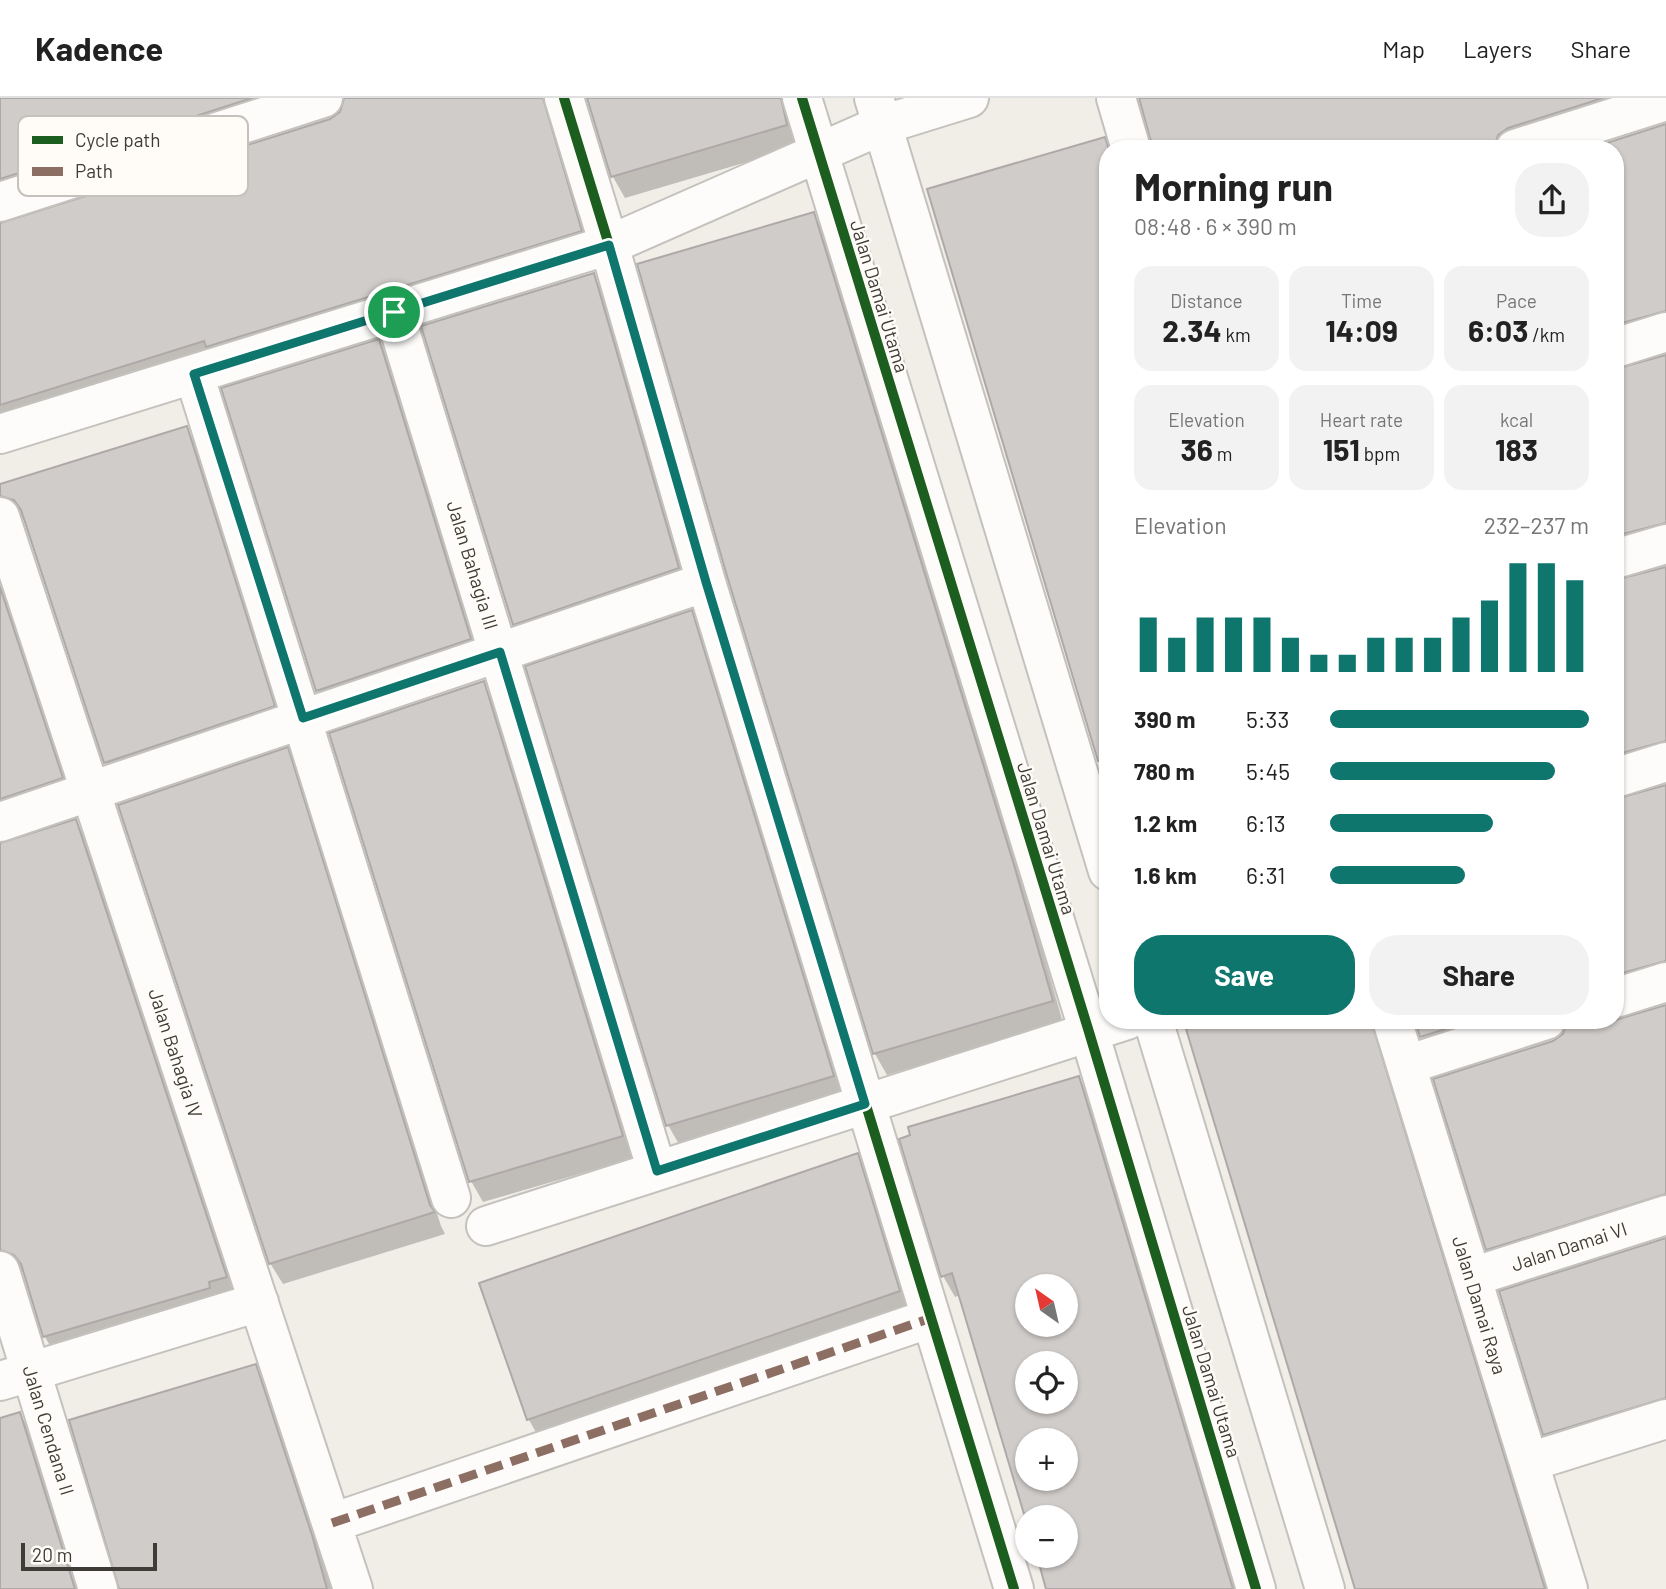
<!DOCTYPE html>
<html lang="en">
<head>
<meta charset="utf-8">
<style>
  :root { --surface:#fff; --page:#f2f2f2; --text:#222; --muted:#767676; --line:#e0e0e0; --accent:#0f766e }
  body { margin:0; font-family:Barlow,sans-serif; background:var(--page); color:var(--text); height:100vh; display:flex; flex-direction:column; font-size:26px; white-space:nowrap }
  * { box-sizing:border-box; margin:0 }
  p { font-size:23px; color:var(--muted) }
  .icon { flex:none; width:38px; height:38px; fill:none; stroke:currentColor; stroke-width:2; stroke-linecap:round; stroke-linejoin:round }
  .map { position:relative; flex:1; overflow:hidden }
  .drawer { position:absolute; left:1099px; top:42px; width:525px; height:889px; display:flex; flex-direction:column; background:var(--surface); border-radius:28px; box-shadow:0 2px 5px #0004 }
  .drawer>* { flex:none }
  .needle { width:46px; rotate:326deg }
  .buttons { position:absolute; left:1015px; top:1176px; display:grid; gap:14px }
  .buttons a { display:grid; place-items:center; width:63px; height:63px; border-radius:50%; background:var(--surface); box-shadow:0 2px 5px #0004; font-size:35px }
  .scale { position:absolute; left:21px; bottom:18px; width:136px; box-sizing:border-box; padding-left:7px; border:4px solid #3f3c38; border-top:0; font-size:19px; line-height:24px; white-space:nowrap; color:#3f3c38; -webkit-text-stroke:5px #fffcf8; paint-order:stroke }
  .pin { position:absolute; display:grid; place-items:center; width:60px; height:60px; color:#fff; margin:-30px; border:4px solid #fff; border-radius:50%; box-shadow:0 2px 7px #0007 }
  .round { display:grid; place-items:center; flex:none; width:74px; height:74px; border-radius:28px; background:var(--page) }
  .summary { display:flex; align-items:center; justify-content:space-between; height:119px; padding:0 35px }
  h1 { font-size:38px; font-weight:700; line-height:52px }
  .figures { display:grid; grid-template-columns:repeat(3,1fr); gap:10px; height:119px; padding:7px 35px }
  .figures div { display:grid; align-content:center; border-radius:18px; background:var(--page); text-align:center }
  .figures b { font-size:30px; font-weight:700 }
  .figures small { font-size:19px; font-weight:400 }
  .figures p { font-size:19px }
  .chart { height:196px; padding:14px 35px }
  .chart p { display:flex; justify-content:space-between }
  .chart svg { width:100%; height:126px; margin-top:7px; stroke:var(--accent); stroke-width:6 }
  .cta { display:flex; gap:14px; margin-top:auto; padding:14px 35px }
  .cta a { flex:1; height:80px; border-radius:28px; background:var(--accent); color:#fff; font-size:28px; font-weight:700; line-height:80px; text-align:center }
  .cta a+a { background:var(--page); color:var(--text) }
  ul { padding:0 35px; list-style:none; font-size:23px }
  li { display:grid; grid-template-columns:112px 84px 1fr; align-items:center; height:52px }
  li i { height:18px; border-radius:9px; background:var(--accent) }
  header { display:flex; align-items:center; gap:42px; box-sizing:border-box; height:98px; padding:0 35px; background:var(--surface); border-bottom:2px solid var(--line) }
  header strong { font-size:33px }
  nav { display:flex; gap:38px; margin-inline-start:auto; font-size:24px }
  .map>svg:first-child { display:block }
  .shadow { fill:#0003; fill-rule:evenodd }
  .building { fill:#d0ccca; stroke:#aea9a8; stroke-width:2; fill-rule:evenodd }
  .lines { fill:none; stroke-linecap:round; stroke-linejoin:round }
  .minor-casing { stroke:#c4c2bd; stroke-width:42 }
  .minor { stroke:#fdfcfb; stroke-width:38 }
  .quiet { stroke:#8d6e63; stroke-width:9; stroke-dasharray:18 9; stroke-linecap:butt }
  .cycleway-casing { stroke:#fffcf8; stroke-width:15 }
  .cycleway { stroke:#1b5e20; stroke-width:10 }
  .route-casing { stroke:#fff; stroke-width:14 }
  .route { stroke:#0f766e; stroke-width:9 }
  .labels { text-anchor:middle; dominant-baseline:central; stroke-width:5; stroke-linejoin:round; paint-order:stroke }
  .street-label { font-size:19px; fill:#3f3c38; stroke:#fffcf8 }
  .key { fill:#fffcf8; stroke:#c5c2be; stroke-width:2 }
  .key-label { font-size:19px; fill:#3f3c38 }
</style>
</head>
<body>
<header>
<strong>Kadence</strong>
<nav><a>Map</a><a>Layers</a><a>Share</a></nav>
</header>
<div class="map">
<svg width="1666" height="1491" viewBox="0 0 1666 1491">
  <rect width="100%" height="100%" fill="#f1ede7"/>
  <path class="shadow" d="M 0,0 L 329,0 L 0,108 Z
    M 342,0 L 573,0 L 592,154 L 0,330 L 0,127 L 330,22 L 341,15 L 346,2 Z
    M 584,0 L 788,0 L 798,49 L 625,100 L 613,79 L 590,4 Z
    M 1140,0 L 1666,0 L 1522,51 L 1154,51 Z
    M 1666,28 L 1666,236 L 1615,254 L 1615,51 Z
    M 1104,41 L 1109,51 L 1108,689 L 929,93 Z
    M 813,116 L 826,137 L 1025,790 L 1063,925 L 887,977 L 875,956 L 729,477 Z
    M 593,177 L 606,198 L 690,491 L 526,547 L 514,526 Z
    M 379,243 L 391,264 L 482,562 L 330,614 L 318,593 L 224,291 Z
    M 1666,259 L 1666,448 L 1615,464 L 1615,273 Z
    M 186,330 L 199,351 L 285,629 L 118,686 L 106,665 L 26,423 L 18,419 L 0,423 L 0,394 Z
    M 1666,471 L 1666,666 L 1615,684 L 1615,484 Z
    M 0,478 L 74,701 L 0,728 Z
    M 691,514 L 703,535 L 845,999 L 680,1048 L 668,1027 Z
    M 483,585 L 495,606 L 634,1060 L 483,1104 L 471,1083 Z
    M 287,651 L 299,673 L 441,1128 L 445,1136 L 283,1186 L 270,1165 Z
    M 1666,689 L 1666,886 L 1615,904 L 1615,703 Z
    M 76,723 L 88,744 L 238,1200 L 57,1260 L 45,1239 L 26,1176 L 18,1172 L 0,1177 L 0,747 Z
    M 1666,909 L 1666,1119 L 1500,1172 L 1488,1151 L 1554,944 L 1564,937 L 1569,924 L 1566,922 L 1611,923 Z
    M 1185,922 L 1398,922 L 1549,1491 L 1356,1491 Z
    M 1412,922 L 1551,922 L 1434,960 L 1422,939 L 1418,925 Z
    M 1079,980 L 1091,1002 L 1238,1491 L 1048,1491 L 1038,1458 L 1066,1458 L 1066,1419 L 1027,1419 L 1027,1421 L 961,1197 L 955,1199 L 943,1178 ZM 1027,1188 L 1066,1188 L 1066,1227 L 1027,1227 ZM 1027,1265 L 1066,1265 L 1066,1304 L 1027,1304 ZM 1027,1342 L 1066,1342 L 1066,1381 L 1027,1381 Z
    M 857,1057 L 869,1078 L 911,1215 L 541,1343 L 529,1322 L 482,1186 Z
    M 1666,1142 L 1666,1323 L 1557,1357 L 1545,1336 Z
    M 255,1268 L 267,1289 L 333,1491 L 121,1491 Z
    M 20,1316 L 32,1337 L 79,1491 L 0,1491 L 0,1322 Z"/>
  <path class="building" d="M 0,0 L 252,0 L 0,81 Z
    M 344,0 L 543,0 L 582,133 L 206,249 L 204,243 L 0,307 L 0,125 L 330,21 L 340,14 Z
    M 587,0 L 781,0 L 787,27 L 611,79 Z
    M 1139,0 L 1603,0 L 1508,30 L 1498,37 L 1494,51 L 1153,51 Z
    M 1666,26 L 1666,213 L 1615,227 L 1615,51 L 1588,51 Z
    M 1105,39 L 1108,49 L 1108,662 L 1098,663 L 927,91 Z
    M 814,114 L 1014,767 L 1053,903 L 873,956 L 727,478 L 637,166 Z
    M 594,175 L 679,470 L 513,527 L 421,228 Z
    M 379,241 L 471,541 L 316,593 L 221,290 Z
    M 1666,257 L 1666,425 L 1615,438 L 1615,271 Z
    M 187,328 L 275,608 L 104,665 L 21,412 L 14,402 L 0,398 L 0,386 Z
    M 1666,469 L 1666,643 L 1615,657 L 1615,482 Z
    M 0,489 L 63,680 L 0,701 Z
    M 692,512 L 834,978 L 666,1028 L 525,568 Z
    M 484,583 L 623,1038 L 469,1084 L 329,635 Z
    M 288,649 L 430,1107 L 435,1114 L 269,1166 L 118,707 Z
    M 1666,687 L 1666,863 L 1615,877 L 1615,701 Z
    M 76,721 L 227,1179 L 209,1184 L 210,1190 L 43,1239 L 21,1166 L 14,1157 L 0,1152 L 0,745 Z
    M 1666,907 L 1666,1096 L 1486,1152 L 1433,981 L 1553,943 L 1563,936 L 1567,922 L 1615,922 Z
    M 1215,922 L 1371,922 L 1545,1491 L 1355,1491 L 1186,931 Z
    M 1415,922 L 1474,922 L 1420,939 Z
    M 1079,978 L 1233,1491 L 1046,1491 L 1037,1458 L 1066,1458 L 1066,1419 L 1027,1419 L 1027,1426 L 952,1175 L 941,1179 L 899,1041 L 910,1037 L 908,1029 ZM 1027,1188 L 1066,1188 L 1066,1227 L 1027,1227 ZM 1027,1265 L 1066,1265 L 1066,1304 L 1027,1304 ZM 1027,1342 L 1066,1342 L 1066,1381 L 1027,1381 Z
    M 858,1055 L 900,1193 L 527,1322 L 479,1185 Z
    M 1666,1140 L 1666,1300 L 1543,1337 L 1499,1193 Z
    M 256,1266 L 312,1437 L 327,1491 L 119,1491 L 69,1322 Z
    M 20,1314 L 75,1491 L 0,1491 L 0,1320 Z"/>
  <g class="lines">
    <g class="minor-casing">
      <path id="minor" d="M 564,0 L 609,147 L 706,484 L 1014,1491
        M 802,0 L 1089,934 L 1256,1491
        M 874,0 L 1108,773
        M 1116,0 L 1131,51
        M 1515,51 L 1666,3
        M 0,104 L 323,0
        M 394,214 L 657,1073
        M 1615,250 L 1666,234
        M 194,276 L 451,1100
        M 0,336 L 609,147 L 882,27 L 969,0
        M 0,419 L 353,1491
        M 1615,461 L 1666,446
        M 1615,680 L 1666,664
        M 0,724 L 706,484
        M 1615,900 L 1666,884
        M 1153,922 L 1325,1491
        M 1392,922 L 1568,1491
        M 1406,967 L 1546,922
        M 486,1128 L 1127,922
        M 0,1173 L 98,1491
        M 1472,1179 L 1666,1117
        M 0,1283 L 259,1204
        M 1529,1364 L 1666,1321
        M 332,1425 L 931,1220"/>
    </g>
    <use href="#minor" class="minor"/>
    <path class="quiet" d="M 332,1425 L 931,1220"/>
    <g class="cycleway-casing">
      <path id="cycleway" d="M 564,0 L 609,147 L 706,484 L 1014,1491
        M 802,0 L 1089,934 L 1256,1491"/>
    </g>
    <use href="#cycleway" class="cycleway"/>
  </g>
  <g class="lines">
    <g class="route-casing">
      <path id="route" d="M 609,147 L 706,484 L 865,1006 L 657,1073 L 500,554 L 303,620 L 194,276 Z"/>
    </g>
    <use href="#route" class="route"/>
  </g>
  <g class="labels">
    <g class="street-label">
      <text transform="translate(880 198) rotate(73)">Jalan Damai Utama</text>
      <text transform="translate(473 467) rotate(73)">Jalan Bahagia III</text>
      <text transform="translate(1047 740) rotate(73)">Jalan Damai Utama</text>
      <text transform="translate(176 955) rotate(72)">Jalan Bahagia IV</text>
      <text transform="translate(1569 1148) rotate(-18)">Jalan Damai VI</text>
      <text transform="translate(1480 1207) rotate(73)">Jalan Damai Raya</text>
      <text transform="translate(1212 1283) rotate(73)">Jalan Damai Utama</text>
      <text transform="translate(49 1332) rotate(73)">Jalan Cendana II</text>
    </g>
  </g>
  <rect x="18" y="18" width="230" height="80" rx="10" class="key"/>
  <rect x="32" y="38" width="31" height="8" fill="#1b5e20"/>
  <rect x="32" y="69" width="31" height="9" fill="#8d6e63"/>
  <g class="key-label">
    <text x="75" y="49">Cycle path</text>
    <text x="75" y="80">Path</text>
  </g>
</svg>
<div class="buttons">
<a><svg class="needle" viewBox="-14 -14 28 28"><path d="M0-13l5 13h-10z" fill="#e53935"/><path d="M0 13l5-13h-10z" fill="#767676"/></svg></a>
<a><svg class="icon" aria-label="locate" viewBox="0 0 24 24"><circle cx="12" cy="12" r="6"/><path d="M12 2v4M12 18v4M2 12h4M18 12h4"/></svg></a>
<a>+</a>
<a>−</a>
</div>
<div class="scale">20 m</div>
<div class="pin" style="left:394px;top:214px;background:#1e9e55"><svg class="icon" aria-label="arrive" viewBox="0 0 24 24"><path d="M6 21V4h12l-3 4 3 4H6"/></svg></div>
<section class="drawer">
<div class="summary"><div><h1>Morning run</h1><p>08:48 · 6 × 390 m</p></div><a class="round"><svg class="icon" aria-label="share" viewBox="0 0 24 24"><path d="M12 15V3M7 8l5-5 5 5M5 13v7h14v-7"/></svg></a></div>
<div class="figures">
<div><p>Distance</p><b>2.34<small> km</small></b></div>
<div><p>Time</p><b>14:09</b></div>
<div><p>Pace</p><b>6:03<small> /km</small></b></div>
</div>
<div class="figures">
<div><p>Elevation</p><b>36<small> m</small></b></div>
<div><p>Heart rate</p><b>151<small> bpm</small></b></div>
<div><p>kcal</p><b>183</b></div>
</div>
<div class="chart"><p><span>Elevation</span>232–237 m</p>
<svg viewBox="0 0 160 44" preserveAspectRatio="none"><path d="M5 44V25M15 44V32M25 44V25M35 44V25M45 44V25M55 44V32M65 44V38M75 44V38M85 44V32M95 44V32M105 44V32M115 44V25M125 44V19M135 44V6M145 44V6M155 44V12"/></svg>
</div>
<ul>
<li><b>390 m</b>5:33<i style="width:100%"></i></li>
<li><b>780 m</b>5:45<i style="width:87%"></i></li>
<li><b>1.2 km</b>6:13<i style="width:63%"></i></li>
<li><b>1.6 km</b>6:31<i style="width:52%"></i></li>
</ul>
<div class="cta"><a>Save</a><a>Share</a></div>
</section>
</div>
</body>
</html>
